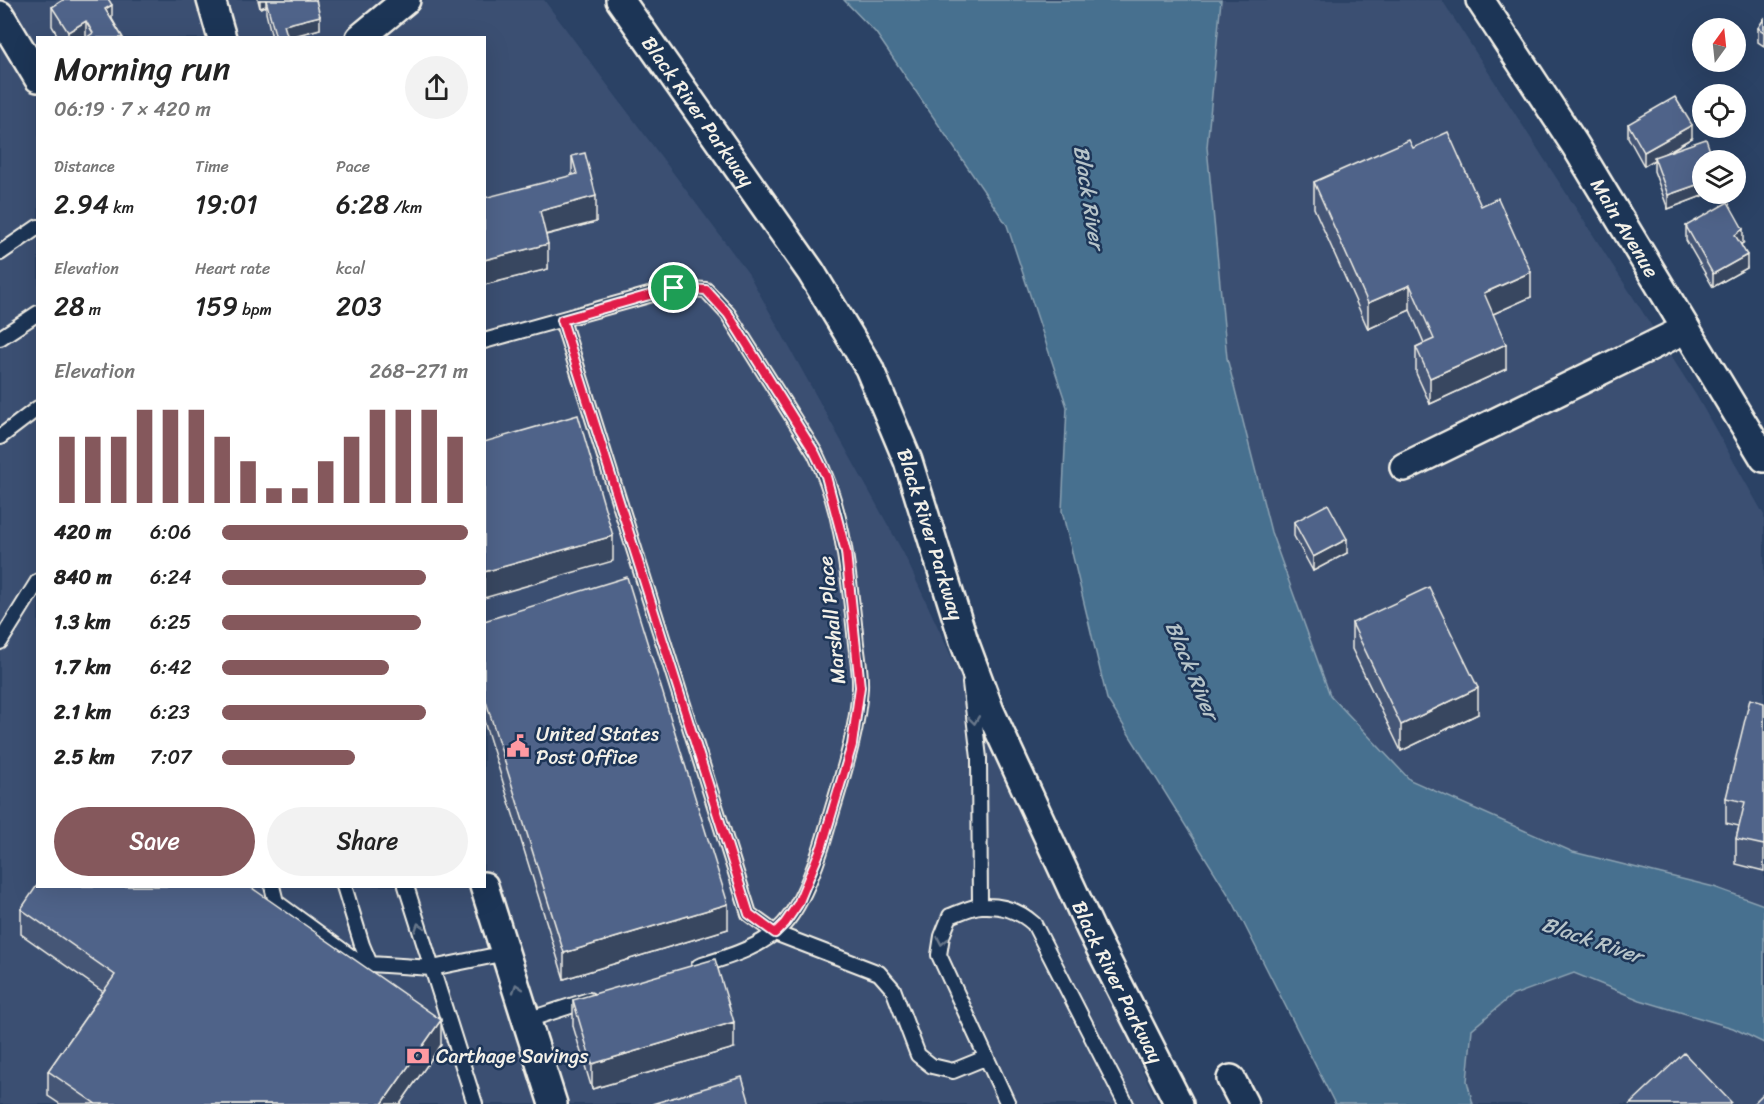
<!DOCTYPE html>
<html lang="en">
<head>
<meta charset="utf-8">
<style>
  :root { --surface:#fff; --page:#f2f2f2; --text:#222; --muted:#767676; --accent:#85585c }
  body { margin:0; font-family:Sriracha,sans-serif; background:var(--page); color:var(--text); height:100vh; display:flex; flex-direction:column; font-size:22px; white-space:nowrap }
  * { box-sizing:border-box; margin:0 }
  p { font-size:20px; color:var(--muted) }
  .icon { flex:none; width:33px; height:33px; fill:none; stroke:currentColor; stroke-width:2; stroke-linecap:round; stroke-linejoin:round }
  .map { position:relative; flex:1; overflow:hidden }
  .panel { position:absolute; left:36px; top:36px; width:450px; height:852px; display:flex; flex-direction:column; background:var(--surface); border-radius:0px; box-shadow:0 6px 24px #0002 }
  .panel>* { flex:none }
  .needle { width:39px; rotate:15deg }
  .buttons { position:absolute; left:1692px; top:18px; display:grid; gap:12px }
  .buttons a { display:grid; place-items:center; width:54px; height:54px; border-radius:50%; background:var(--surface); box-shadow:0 6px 24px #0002; font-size:30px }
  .pin { position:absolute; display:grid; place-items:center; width:51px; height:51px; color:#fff; margin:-26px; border:3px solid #fff; border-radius:50%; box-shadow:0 2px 6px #0007 }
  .round { display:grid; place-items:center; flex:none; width:63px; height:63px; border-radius:32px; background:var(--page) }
  .overview { display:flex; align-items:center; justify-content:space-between; height:102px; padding:0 18px }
  h1 { font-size:33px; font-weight:600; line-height:45px }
  .stats { display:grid; grid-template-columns:repeat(3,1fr); gap:9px; height:102px; padding:6px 18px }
  .stats div { display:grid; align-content:center }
  .stats b { font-size:26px; font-weight:600 }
  .stats small { font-size:16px; font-weight:400 }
  .stats p { font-size:16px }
  .chart { height:168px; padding:12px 18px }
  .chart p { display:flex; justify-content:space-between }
  .chart svg { width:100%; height:108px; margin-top:6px; stroke:var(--accent); stroke-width:6 }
  .button { display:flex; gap:12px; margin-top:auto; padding:12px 18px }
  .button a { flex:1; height:69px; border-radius:36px; background:var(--accent); color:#fff; font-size:24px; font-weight:600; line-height:69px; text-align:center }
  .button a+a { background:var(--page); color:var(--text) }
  ul { padding:0 18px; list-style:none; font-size:20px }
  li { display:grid; grid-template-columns:96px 72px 1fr; align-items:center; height:45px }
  li i { height:15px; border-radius:8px; background:var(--accent) }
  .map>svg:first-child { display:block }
  .built { fill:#3a4f72; fill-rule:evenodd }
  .water { fill:#476f8f; stroke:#8ca3b3; stroke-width:1.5 }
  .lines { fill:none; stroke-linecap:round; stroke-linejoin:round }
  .lane-casing { stroke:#f4f1e8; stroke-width:18 }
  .street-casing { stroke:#f4f1e8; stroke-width:32 }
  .lane { stroke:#1d3557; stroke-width:14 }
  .street { stroke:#1d3557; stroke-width:27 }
  .wall { fill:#445676; stroke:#f4f1e8; stroke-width:1.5 }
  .shaded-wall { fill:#374660; stroke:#f4f1e8; stroke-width:1.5 }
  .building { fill:#4f6489; stroke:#f4f1e8; stroke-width:1.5 }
  .oneway { stroke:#68778a }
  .route-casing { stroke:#fff; stroke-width:12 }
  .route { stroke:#e11d48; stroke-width:8 }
  .labels { text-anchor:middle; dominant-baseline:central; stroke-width:5; stroke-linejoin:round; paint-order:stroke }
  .street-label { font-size:20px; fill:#f4f1e8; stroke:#1d3557 }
  .poi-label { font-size:20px; fill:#f4f1e8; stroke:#1d3557; text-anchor:start }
  .water-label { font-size:21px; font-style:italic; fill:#b7c4c9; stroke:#1d3557 }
</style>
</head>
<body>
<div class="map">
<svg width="1764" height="1104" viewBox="0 0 1764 1104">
  <rect width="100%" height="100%" fill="#2b4265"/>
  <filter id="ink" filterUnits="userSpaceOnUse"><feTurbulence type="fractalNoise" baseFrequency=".0167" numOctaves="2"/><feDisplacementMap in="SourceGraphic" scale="12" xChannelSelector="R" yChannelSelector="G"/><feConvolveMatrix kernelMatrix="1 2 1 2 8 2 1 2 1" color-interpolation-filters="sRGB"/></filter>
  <g filter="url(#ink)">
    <path class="built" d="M 0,0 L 544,0 L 748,273 L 904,554 L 1158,1104 L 0,1104 ZM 38,38 L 484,38 L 484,886 L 38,886 Z
      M 1221,0 L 1442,0 L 1696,395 L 1764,515 L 1764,905 L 1714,887 L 1573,852 L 1409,780 L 1330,695 L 1271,532 L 1227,358 L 1207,147 Z
      M 1574,973 L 1640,1000 L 1733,1028 L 1764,1043 L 1764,1104 L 1473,1104 L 1467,1081 L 1472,1029 L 1511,996 Z"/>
    <path class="water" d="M 844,0 L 1221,0 L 1207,147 L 1227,358 L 1271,532 L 1330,695 L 1410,780 L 1573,852 L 1714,887 L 1764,905 L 1764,1043 L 1733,1028 L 1640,1000 L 1574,973 L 1511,996 L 1472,1029 L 1467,1081 L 1473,1104 L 1335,1104 L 1233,902 L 1107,699 L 1062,511 L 1067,407 L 1007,225 L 876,33 Z"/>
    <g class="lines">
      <g class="lane-casing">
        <path id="lane" d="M 0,253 L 38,227
          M 562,320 L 749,914 L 775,933 L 879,973 L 893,989 L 918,1055 L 932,1066 L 953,1071 L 985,1058
          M 0,338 L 38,313
          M 484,341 L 674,288 L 706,290 L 728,314 L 815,453 C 843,509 848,572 855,633 C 856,651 861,670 860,688 C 857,735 841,780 828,825 C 820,854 804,902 784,924 C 763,947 728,957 699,966
          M 0,437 L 38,408
          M 0,642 L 38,581
          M 970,683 L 979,758 L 980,905
          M 272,886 L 276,902 L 354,959 L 370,964 L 432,968 L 506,953
          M 344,886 L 362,945 L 370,964
          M 406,886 L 475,1104
          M 527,1020 L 589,1000
          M 1008,1104 L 939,955 L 942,936 L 950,916 C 959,913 972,906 982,906 C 1002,905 1020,911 1034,924 L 1126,1104"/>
      </g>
      <g class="street-casing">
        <g id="street">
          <path d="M 211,0 L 222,38"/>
          <path id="s1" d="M 620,0 L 811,272 L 869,368 L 908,461 L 964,641 L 990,711 L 1091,930 L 1179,1104"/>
          <path id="s2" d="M 1480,0 L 1575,145 L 1764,458"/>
          <path d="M 0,15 L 38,78"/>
          <path d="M 360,38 L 406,0"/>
          <path d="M 1404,467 L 1686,329"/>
          <path d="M 484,886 L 553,1104"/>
          <path d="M 1231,1079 L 1244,1104"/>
        </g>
      </g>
      <use href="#lane" class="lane"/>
      <use href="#street" class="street"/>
    </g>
    <path class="wall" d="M 258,0 L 316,0 L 320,29 L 288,38 L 272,38 L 266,13 L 266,6 L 260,8 Z
      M 52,7 L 112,19 L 123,38 L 59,38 L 52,26 Z
      M 1764,19 L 1764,46 L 1758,42 L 1758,28 Z
      M 1628,124 L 1692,138 L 1665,154 L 1702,160 L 1702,181 L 1701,181 L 1702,196 L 1668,209 L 1654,171 L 1654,160 L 1644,166 L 1628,137 Z
      M 1413,148 L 1481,206 L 1531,297 L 1493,314 L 1506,369 L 1430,404 L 1416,373 L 1416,347 L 1424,343 L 1410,310 L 1368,329 L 1314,208 L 1314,182 Z
      M 572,156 L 596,222 L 546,235 L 548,269 L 484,285 L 572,175 Z
      M 1686,226 L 1743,243 L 1741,244 L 1747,268 L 1713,287 L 1686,240 Z
      M 1294,522 L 1347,553 L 1313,571 L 1294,536 Z
      M 484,621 L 728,929 L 564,979 L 484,721 Z
      M 1352,623 L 1478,714 L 1401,751 L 1352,649 Z
      M 1764,703 L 1764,871 L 1736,864 L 1736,839 L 1739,826 L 1726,823 L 1726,798 Z
      M 21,909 L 441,1045 L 400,1104 L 60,1104 L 48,1096 L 48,1071 L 103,992 L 21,934 Z
      M 573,1000 L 734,1048 L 592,1089 L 573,1026 Z"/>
    <path class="shaded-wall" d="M 260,0 L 266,0 L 266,6 L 260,8 Z
      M 112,5 L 112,24 L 105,9 Z
      M 320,16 L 320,29 L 286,38 L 284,25 Z
      M 86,21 L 86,38 L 68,38 L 68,32 Z
      M 1692,125 L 1692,138 L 1655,159 L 1654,157 L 1654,160 L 1644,166 L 1644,152 Z
      M 1702,167 L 1702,181 L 1697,183 L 1697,169 Z
      M 1702,183 L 1702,196 L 1668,209 L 1668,195 Z
      M 596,196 L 596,222 L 540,236 L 540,211 Z
      M 1743,229 L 1743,243 L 1735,248 L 1735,235 Z
      M 548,244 L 548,269 L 484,285 L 484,260 Z
      M 1747,255 L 1747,268 L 1713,287 L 1713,274 Z
      M 1531,272 L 1531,297 L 1484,318 L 1484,293 Z
      M 1410,285 L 1410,310 L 1368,329 L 1368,303 Z
      M 1506,344 L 1506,369 L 1430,404 L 1430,378 Z
      M 613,536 L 613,561 L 484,598 L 484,572 Z
      M 1347,539 L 1347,553 L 1313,571 L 1313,557 Z
      M 1478,688 L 1478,714 L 1401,751 L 1401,725 Z
      M 728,904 L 728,929 L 564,979 L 564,953 Z
      M 441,1020 L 441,1045 L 400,1104 L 382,1104 Z
      M 734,1022 L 734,1048 L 592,1089 L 592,1064 Z"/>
    <path class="building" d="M 63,0 L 109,0 L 112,5 L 105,9 L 123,38 L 86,38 L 93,33 L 86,21 L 68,32 L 52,7 Z
      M 266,0 L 316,0 L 320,16 L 284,25 L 288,38 L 276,38 Z
      M 1764,19 L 1764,32 L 1758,28 Z
      M 1675,97 L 1692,125 L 1644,152 L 1628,124 Z
      M 1448,132 L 1481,206 L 1498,198 L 1531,272 L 1484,293 L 1506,344 L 1430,378 L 1416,347 L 1434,339 L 1410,285 L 1368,303 L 1314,182 L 1409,140 L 1413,148 Z
      M 1706,139 L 1713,160 L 1702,160 L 1702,167 L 1697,169 L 1702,183 L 1668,195 L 1654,157 Z
      M 585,153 L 596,196 L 540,211 L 548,244 L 484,260 L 484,198 L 577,174 L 572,156 Z
      M 1728,202 L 1743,229 L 1735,235 L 1747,255 L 1713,274 L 1686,226 Z
      M 578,415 L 613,536 L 484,572 L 484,442 Z
      M 1328,504 L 1347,539 L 1313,557 L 1294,522 Z
      M 627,577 L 728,904 L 564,953 L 484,695 L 484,621 Z
      M 1429,587 L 1478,688 L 1401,725 L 1352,623 Z
      M 1750,699 L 1764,703 L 1764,845 L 1736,839 L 1745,802 L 1726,798 Z
      M 38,884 L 38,886 L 249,886 L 441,1020 L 382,1104 L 96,1104 L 48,1071 L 115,975 L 21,909 Z
      M 715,959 L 734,1022 L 592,1064 L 573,1000 Z
      M 1684,1053 L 1731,1102 L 1729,1104 L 1630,1104 Z
      M 742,1077 L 750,1104 L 652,1104 Z
      M 1764,1093 L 1764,1104 L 1753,1104 Z"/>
    <defs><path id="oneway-chevron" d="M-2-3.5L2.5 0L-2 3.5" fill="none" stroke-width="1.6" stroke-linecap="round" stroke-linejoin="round" transform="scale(1.5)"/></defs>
    <g class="oneway">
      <use href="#oneway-chevron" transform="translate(974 720) rotate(83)"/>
      <use href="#oneway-chevron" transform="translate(419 927) rotate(-108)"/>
      <use href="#oneway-chevron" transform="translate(942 941) rotate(101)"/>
      <use href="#oneway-chevron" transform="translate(517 988) rotate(-108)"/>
    </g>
  </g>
  <g class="lines" filter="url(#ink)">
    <g class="route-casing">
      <path id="route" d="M 674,288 L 706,290 L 728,314 L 815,453 L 826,476 L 846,552 L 860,687 L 852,745 L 822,846 L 798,904 L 785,923 L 775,933 L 749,914 L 562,320 Z"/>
    </g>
    <use href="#route" class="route"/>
  </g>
  <defs>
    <g id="civic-bare" transform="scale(1.8)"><path d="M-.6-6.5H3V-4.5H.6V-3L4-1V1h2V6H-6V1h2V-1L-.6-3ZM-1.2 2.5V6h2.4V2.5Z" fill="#ff9aa2" stroke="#1d3557" stroke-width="2.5" paint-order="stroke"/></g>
    <g id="bank-bare" transform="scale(1.8)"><path d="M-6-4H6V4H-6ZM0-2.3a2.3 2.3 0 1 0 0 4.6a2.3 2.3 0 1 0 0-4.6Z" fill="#ff9aa2" stroke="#1d3557" stroke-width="2.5" paint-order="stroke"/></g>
  </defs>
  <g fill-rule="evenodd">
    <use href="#civic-bare" x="518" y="746"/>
    <use href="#bank-bare" x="418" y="1056"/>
  </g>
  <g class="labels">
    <g class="street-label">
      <text stroke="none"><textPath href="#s1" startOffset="136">Black River Parkway</textPath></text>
      <text stroke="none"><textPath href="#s2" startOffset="270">Main Avenue</textPath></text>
      <text stroke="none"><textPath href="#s1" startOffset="622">Black River Parkway</textPath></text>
      <text transform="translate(832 620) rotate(-96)">Marshall Place</text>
      <text stroke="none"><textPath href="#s1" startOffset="1108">Black River Parkway</textPath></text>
    </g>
    <g class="poi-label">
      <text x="536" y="734">United States<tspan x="536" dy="23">Post Office</tspan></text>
      <text x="436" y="1056">Carthage Savings</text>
    </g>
    <g class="water-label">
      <text transform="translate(1089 197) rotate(81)">Black River</text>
      <text transform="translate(1192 670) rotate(67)">Black River</text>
      <text transform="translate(1592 940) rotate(19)">Black River</text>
    </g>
  </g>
</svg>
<div class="buttons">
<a><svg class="needle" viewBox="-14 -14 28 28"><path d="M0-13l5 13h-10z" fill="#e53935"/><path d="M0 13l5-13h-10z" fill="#767676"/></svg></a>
<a><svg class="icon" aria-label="locate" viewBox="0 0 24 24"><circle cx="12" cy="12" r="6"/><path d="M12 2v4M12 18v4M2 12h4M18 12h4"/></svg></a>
<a><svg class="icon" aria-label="layers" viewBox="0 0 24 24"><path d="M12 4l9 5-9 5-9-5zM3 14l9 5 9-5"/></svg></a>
</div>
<div class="pin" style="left:674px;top:288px;background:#1e9e55"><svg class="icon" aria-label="arrive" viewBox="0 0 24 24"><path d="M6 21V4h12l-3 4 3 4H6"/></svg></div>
<section class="panel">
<div class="overview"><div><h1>Morning run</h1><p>06:19 · 7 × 420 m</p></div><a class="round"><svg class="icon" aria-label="share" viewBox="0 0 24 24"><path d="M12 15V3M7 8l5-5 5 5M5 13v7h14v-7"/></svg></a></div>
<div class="stats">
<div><p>Distance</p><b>2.94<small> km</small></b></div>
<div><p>Time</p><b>19:01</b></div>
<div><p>Pace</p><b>6:28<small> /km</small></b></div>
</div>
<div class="stats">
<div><p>Elevation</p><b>28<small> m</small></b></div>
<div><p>Heart rate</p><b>159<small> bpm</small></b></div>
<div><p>kcal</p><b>203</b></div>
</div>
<div class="chart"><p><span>Elevation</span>268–271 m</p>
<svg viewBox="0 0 160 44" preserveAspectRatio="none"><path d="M5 44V17M15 44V17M25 44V17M35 44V6M45 44V6M55 44V6M65 44V17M75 44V27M85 44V38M95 44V38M105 44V27M115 44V17M125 44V6M135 44V6M145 44V6M155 44V17"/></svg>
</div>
<ul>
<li><b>420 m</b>6:06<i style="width:100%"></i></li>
<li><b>840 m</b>6:24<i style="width:83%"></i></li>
<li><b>1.3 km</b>6:25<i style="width:81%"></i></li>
<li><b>1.7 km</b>6:42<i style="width:68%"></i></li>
<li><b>2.1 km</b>6:23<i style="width:83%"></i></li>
<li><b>2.5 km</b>7:07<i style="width:54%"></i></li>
</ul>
<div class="button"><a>Save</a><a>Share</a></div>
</section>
</div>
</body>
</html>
